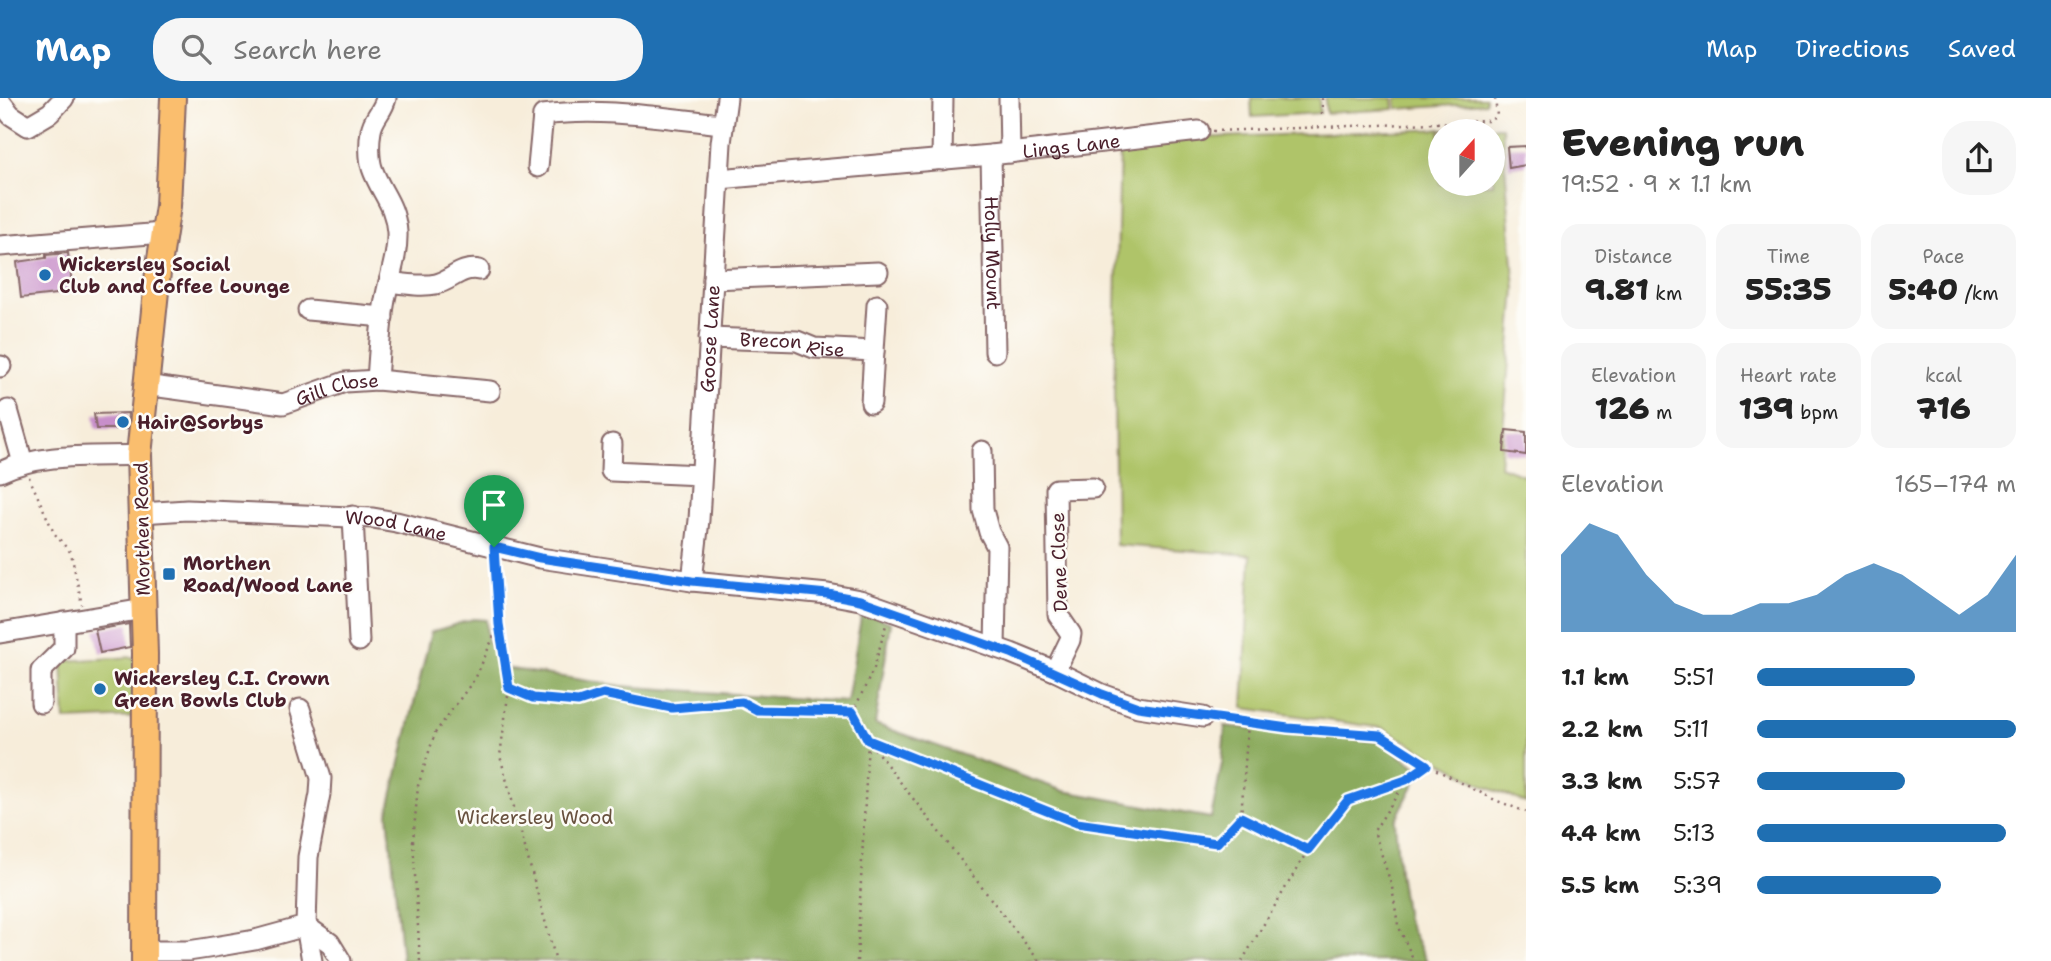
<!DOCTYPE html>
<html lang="en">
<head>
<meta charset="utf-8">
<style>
  :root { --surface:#fff; --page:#f6f6f6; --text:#222; --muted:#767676; --accent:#1f6fb2 }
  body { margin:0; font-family:"Shantell Sans",sans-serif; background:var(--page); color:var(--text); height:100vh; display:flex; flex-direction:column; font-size:26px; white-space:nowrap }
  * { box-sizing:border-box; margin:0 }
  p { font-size:23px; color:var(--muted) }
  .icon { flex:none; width:38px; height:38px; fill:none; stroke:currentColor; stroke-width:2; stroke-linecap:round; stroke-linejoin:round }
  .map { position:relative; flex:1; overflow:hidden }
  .details { display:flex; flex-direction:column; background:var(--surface); width:525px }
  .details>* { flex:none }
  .needle { width:46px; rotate:21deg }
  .tools { position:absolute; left:1428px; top:21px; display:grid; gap:14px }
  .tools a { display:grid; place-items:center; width:77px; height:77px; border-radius:50%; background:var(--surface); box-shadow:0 7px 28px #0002; font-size:35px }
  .pin { position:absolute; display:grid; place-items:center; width:60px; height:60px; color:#fff; margin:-72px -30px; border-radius:50% 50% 50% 0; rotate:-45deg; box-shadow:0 0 7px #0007 }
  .pin .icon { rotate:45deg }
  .round { display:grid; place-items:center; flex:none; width:74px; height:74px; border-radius:28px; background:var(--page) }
  .headline { display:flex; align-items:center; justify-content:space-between; height:119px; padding:0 35px }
  h1 { font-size:38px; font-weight:800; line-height:52px }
  .figures { display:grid; grid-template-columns:repeat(3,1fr); gap:10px; height:119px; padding:7px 35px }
  .figures div { display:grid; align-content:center; border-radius:18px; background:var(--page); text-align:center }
  .figures b { font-size:30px; font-weight:800 }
  .figures small { font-size:19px; font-weight:400 }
  .figures p { font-size:19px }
  .chart { height:196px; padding:14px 35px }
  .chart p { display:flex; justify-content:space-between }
  .chart svg { width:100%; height:126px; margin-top:7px; fill:var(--accent); opacity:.7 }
  ul { padding:0 35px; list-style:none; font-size:23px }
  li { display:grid; grid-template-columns:112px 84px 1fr; align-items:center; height:52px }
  li i { height:18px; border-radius:9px; background:var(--accent) }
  header { display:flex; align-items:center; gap:42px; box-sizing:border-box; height:98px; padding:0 35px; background:var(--accent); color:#fff }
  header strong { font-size:33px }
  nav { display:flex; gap:38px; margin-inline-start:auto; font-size:24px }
  .search { width:490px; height:63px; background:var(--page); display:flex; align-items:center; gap:18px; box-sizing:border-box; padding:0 24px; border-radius:28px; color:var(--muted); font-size:26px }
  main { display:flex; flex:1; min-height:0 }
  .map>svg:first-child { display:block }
  .green { fill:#afc469; stroke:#7c724a; stroke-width:2; fill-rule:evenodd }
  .forest { fill:#8baa5d; stroke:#6a6444; stroke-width:2 }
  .building { fill:#c88fca }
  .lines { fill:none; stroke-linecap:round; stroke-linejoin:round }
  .minor-casing { stroke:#876768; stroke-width:23 }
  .major-casing { stroke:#876768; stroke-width:28 }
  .path { stroke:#876768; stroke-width:2.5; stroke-dasharray:2 5; stroke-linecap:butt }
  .minor { stroke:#fff; stroke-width:19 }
  .major { stroke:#fabe6e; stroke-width:24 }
  .route-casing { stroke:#fff; stroke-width:14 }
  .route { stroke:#1a73e8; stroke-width:9 }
  .poi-dot { fill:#1f6fb2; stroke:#fdfcf7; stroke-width:2.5 }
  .labels { text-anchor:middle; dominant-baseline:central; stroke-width:5; stroke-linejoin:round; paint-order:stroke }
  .street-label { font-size:19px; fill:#4a1f2b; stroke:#fdfcf7 }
  .poi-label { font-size:19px; font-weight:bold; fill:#4a1f2b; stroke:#fdfcf7; text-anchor:start }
  .park-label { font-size:19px; fill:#68513e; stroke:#fdfcf7 }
</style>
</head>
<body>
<header>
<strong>Map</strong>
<div class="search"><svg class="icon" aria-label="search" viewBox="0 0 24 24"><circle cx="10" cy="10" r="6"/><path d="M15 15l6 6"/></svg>Search here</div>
<nav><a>Map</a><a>Directions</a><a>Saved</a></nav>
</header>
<main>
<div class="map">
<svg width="1526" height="863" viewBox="0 0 1526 863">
  <rect width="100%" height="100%" fill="#fdfcf7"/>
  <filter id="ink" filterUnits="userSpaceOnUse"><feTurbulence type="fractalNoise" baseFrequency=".0143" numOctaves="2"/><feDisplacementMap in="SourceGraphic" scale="14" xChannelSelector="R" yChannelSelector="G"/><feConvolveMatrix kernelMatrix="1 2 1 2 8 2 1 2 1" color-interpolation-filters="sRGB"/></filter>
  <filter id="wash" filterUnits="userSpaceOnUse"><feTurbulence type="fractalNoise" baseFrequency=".00686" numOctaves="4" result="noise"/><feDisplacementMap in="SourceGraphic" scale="28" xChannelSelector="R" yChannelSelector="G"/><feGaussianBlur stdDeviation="1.57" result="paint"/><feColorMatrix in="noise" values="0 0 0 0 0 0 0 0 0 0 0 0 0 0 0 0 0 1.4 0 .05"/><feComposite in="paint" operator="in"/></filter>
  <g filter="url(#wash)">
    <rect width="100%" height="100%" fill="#f7edda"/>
    <path class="green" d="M 1251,0 L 1319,0 L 1320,15 L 1252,19 Z
      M 1325,0 L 1393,0 L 1394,11 L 1326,15 Z
      M 1396,0 L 1486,0 L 1486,5 L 1397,11 Z
      M 1502,29 L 1515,191 L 1500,368 L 1526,378 L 1526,705 L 1484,688 L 1383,630 L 1243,610 L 1251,457 L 1116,447 L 1114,292 L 1120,49 L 1195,40 ZM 1440,33 L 1493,33 L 1493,86 L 1440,86 Z
      M 134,559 L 137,619 L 65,622 L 62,563 Z"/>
    <path class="forest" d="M 862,513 L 891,525 L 875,626 L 1064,693 L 1211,720 L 1222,665 L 1225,628 L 1380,644 L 1421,672 L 1395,723 L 1399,773 L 1406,821 L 1427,863 L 402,863 L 388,715 L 431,534 L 473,521 L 486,522 L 487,543 L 505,570 L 621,588 L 847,604 Z"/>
    <g id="blocks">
      <path class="building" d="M 1526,48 L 1526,67 L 1509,70 L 1507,49 Z
        M 68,155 L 73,194 L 21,200 L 17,164 L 46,160 L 46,157 Z
        M 128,315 L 127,331 L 96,331 L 94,316 Z
        M 1506,332 L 1526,334 L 1526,357 L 1504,354 Z
        M 129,526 L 130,549 L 100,555 L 95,532 Z"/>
    </g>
  </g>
  <g filter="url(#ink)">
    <use href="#blocks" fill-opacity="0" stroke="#876768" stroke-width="2"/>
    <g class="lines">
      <g class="minor-casing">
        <g id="minor">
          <path d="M 1009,0 L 1010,55"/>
          <path d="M 0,3 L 11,17 L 28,28 L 50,15 L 64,0"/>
          <path id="s1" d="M 991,57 L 995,254"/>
          <path d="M 942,62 L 943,0"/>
          <path d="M 538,69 L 543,17 C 603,9 663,20 722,26"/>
          <path id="s2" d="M 719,81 L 991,57 L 1199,33"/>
          <path d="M 0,148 L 163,135"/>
          <path d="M 713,181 L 878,174"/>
          <path d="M 389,184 C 404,186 421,189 436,186 C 451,183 461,168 479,172"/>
          <path d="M 308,212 L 383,219"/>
          <path id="s3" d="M 709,240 L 797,243 L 814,250 L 874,253 L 871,305"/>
          <path d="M 874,253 L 877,207"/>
          <path d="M 0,269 L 1,268"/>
          <path d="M 377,282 C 379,256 380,229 385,202 C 389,179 398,158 397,134 C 395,105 380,94 372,70 C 369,60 369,43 371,33 C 373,19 383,14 386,0"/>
          <path id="s4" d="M 145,287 L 283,306 L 345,284 L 377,282 L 490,293"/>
          <path d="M 8,312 L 23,365"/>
          <path d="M 612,346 L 611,373 L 701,377"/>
          <path d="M 982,353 L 983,412 L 989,434 L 997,449 L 995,549"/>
          <path d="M 0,374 C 42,354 94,359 139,357"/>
          <path id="s5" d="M 141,415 L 187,412 L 373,420 L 396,424 L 540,460 L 692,483 L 828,496 L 860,502 L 1011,555 L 1055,573 L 1102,596 L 1138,609 L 1203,619"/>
          <path d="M 353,418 L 359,543"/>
          <path id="s6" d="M 692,483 L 699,422 L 721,45 L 727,0"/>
          <path d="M 0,535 L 144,511"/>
          <path d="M 1055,573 L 1070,542 L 1071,536 L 1058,517 L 1056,391 L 1093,390"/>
          <path d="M 41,605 L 41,573 L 64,550 L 64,524"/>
          <path d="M 306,828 L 330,845 L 341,863"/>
          <path d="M 306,828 L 312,863"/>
          <path d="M 144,853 L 188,853 L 208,850 L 255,842 L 306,828 L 308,759 L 320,696 L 321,680 L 300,611"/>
        </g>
      </g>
      <g class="major-casing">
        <path id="major" d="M 144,863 L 145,556 L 139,357 L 158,174 L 168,108 L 173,0"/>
      </g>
      <path class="path" d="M 1322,0 L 1322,16
        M 1213,33 L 1489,23 L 1497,18 L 1495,0
        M 29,379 L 54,435 L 71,455 L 82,507
        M 495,466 L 499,526 L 509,590 L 500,658 L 556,863
        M 509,590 L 533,600 L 578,604 L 603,596 L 672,610 L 742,604 L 757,612 L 853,614 L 874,570 L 886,527
        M 853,614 L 868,642 L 1077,725 L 1217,745 L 1241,719 L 1248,625
        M 1216,620 L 1288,630 L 1380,637 L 1427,667 L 1495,702 L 1526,714
        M 870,645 L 1039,863
        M 1406,683 L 1374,733 L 1392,789 L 1398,827 L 1414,863
        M 1241,719 L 1307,752
        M 420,863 L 413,743 L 418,688 L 435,635 L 476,579 L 499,526
        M 857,863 L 868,642
        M 1242,863 L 1308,752 L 1347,702 L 1406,683 L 1427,667"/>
      <use href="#minor" class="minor"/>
      <use href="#major" class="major"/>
    </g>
  </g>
  <g class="lines" filter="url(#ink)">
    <g class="route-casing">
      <path id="route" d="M 494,449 L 540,460 L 692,483 L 828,496 L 860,502 L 1011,555 L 1102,596 L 1138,609 L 1288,630 L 1380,637 L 1427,667 L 1406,682 L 1348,702 L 1308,752 L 1241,719 L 1217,745 L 1077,725 L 868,642 L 853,614 L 757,612 L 742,604 L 672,610 L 603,596 L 578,604 L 533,600 L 509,590 L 499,526 Z"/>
    </g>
    <use href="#route" class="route"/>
  </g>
  <g class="poi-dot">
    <circle cx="45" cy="177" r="7"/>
    <circle cx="123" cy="324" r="7"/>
    <rect x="162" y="469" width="14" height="14" rx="3.5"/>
    <circle cx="100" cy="591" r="7"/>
  </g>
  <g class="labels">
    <g class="street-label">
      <text stroke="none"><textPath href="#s2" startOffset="354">Lings Lane</textPath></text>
      <text stroke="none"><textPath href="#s1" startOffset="98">Holly Mount</textPath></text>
      <text stroke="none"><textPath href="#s6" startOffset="243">Goose Lane</textPath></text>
      <text stroke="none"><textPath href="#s3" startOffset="84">Brecon Rise</textPath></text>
      <text stroke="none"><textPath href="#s4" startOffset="196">Gill Close</textPath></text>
      <text stroke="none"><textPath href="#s5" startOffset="256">Wood Lane</textPath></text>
      <text transform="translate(142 431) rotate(-91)">Morthen Road</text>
      <text transform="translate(1059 464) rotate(-92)">Dene Close</text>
    </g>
    <g class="poi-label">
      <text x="59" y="166">Wickersley Social<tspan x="59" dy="22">Club and Coffee Lounge</tspan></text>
      <text x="137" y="324">Hair@Sorbys</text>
      <text x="183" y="465">Morthen<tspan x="183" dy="22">Road/Wood Lane</tspan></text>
      <text x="114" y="580">Wickersley C.I. Crown<tspan x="114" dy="22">Green Bowls Club</tspan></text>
    </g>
    <g class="park-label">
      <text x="535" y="719">Wickersley Wood</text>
    </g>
  </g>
</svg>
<div class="tools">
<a><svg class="needle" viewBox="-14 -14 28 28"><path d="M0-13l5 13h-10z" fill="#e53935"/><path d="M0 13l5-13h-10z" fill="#767676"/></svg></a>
</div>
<div class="pin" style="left:494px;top:449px;background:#1e9e55"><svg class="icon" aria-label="arrive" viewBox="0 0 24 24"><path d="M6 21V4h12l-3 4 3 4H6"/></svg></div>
</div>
<section class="details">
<div class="headline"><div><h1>Evening run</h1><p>19:52 · 9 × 1.1 km</p></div><a class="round"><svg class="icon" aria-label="share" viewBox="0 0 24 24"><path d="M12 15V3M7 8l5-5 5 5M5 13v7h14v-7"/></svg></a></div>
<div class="figures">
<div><p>Distance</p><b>9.81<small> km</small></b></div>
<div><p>Time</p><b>55:35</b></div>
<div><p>Pace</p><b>5:40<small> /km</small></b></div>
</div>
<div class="figures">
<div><p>Elevation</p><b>126<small> m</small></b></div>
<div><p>Heart rate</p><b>139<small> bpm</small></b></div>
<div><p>kcal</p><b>716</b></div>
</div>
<div class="chart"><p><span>Elevation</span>165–174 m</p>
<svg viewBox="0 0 160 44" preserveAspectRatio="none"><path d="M0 44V17L10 6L20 10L30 24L40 34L50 38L60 38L70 34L80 34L90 31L100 24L110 20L120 24L130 31L140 38L150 31L160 17V44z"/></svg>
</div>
<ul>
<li><b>1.1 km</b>5:51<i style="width:61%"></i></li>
<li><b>2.2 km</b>5:11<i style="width:100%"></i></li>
<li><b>3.3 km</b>5:57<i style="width:57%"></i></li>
<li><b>4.4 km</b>5:13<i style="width:96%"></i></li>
<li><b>5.5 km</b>5:39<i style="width:71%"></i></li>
</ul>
</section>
</main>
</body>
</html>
